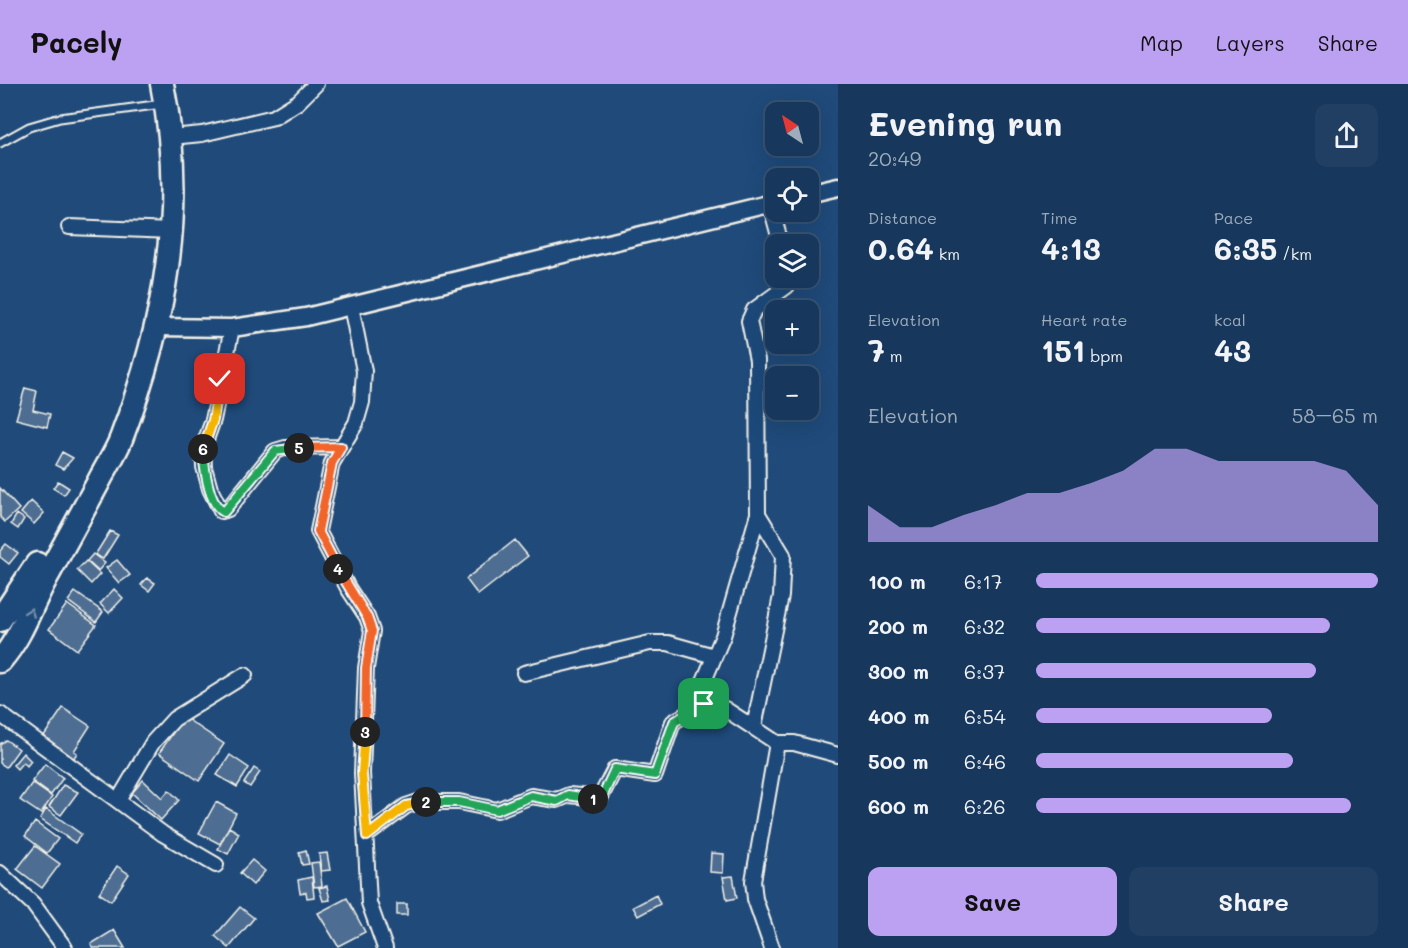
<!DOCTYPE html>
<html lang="en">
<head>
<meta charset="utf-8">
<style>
  :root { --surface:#17385c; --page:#203f62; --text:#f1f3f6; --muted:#9eacbb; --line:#365272; --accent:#bca0f2 }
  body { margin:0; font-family:Mali,sans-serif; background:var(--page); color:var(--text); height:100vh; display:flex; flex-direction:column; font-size:22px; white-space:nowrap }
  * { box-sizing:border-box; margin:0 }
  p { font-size:20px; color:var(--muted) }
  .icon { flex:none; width:33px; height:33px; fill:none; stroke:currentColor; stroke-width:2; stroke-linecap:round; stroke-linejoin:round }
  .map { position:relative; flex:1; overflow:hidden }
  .panel { display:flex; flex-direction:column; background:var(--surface); width:570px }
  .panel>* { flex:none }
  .needle { width:39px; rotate:324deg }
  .controls { position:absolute; left:765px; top:18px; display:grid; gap:12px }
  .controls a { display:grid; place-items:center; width:54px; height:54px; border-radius:12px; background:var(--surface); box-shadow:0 6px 24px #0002,0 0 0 2px var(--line); font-size:30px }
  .pin { position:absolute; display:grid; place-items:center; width:51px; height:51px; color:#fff; margin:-26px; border-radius:12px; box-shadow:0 3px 9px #0006 }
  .km { position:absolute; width:30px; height:30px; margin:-15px; border-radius:50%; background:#222; color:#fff; font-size:16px; line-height:30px; text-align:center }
  .round { display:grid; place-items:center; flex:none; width:63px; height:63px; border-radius:12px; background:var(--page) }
  .summary { display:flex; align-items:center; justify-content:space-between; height:102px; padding:0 30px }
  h1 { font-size:33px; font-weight:700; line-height:45px }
  .figures { display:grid; grid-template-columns:repeat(3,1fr); gap:9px; height:102px; padding:6px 30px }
  .figures div { display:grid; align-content:center }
  .figures b { font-size:30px; font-weight:700 }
  .figures small { font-size:16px; font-weight:400 }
  .figures p { font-size:16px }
  .chart { height:168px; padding:12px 30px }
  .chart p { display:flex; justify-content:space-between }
  .chart svg { width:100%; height:108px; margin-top:6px; fill:var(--accent); opacity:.7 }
  .button { display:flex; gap:12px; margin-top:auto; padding:12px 30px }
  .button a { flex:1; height:69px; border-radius:12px; background:var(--accent); color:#111; font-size:24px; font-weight:700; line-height:69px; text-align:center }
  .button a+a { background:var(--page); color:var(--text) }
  ul { padding:0 30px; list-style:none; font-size:20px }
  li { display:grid; grid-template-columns:96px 72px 1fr; align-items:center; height:45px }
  li i { height:15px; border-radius:8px; background:var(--accent) }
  header { display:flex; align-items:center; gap:36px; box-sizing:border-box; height:84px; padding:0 30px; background:var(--accent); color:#111 }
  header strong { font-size:28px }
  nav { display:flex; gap:33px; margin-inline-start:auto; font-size:21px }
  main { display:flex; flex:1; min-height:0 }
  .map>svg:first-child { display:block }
  .building { fill:#4d6e92; stroke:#f4f1e8; stroke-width:1.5 }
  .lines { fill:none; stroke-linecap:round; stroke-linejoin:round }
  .service-casing { stroke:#f4f1e8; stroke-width:11 }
  .minor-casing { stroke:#f4f1e8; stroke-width:18 }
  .tertiary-casing { stroke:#f4f1e8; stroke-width:21 }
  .trunk-casing { stroke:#f4f1e8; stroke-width:27 }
  .service { stroke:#1f4a7a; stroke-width:7 }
  .minor { stroke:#1f4a7a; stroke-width:14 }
  .tertiary { stroke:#1f4a7a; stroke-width:16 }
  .trunk { stroke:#1f4a7a; stroke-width:22 }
  .oneway { stroke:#748da6 }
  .split-1-casing { stroke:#fff; stroke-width:12 }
  .split-2-casing { stroke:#fff; stroke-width:12 }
  .split-3-casing { stroke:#fff; stroke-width:12 }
  .split-4-casing { stroke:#fff; stroke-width:12 }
  .split-5-casing { stroke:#fff; stroke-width:12 }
  .split-6-casing { stroke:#fff; stroke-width:12 }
  .split-7-casing { stroke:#fff; stroke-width:12 }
  .split-1 { stroke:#22a559; stroke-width:8 }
  .split-2 { stroke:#22a559; stroke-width:8 }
  .split-3 { stroke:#f5b400; stroke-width:8 }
  .split-4 { stroke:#f0652b; stroke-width:8 }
  .split-5 { stroke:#f0652b; stroke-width:8 }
  .split-6 { stroke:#22a559; stroke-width:8 }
  .split-7 { stroke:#f5b400; stroke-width:8 }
</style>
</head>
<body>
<header>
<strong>Pacely</strong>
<nav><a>Map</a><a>Layers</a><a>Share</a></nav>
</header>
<main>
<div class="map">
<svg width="838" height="864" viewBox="0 0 838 864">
  <rect width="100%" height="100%" fill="#1f4a7a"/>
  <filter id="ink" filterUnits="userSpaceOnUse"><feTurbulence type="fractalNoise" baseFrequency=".0167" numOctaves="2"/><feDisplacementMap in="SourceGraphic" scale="12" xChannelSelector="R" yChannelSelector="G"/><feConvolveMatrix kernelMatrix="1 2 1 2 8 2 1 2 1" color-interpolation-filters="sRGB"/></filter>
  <g filter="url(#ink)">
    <path class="building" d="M 25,304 L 37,307 L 33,326 L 50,330 L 47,343 L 16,335 Z
      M 62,368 L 73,374 L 63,385 L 55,381 Z
      M 58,397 L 69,404 L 64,411 L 53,404 Z
      M 0,404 L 19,425 L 5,438 L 0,433 Z
      M 31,417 L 44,429 L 34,440 L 21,429 Z
      M 17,430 L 24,435 L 18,445 L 11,440 Z
      M 110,447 L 118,451 L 103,475 L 95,471 Z
      M 515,456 L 528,472 L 478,511 L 466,495 Z
      M 6,460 L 18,469 L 9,480 L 0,473 L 0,467 Z
      M 93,470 L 105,479 L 98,487 L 87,477 Z
      M 117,476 L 130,491 L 119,499 L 106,484 Z
      M 86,477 L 100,490 L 91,500 L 77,486 Z
      M 147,494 L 155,499 L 149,507 L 141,501 Z
      M 114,505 L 123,514 L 109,529 L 100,520 Z
      M 75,508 L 103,528 L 96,538 L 68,517 Z
      M 67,520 L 96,541 L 77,566 L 49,545 Z
      M 63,624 L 90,642 L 74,667 L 77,669 L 72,677 L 41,656 Z
      M 184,633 L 224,660 L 199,697 L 159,669 Z
      M 6,656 L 19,665 L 6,683 L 0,679 L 0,660 Z
      M 23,669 L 31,677 L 27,682 L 23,678 L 17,685 L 13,681 Z
      M 230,671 L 249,684 L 237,703 L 217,691 Z
      M 45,680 L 63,694 L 51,711 L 32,697 Z
      M 254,684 L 260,688 L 250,703 L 244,699 Z
      M 143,696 L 162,714 L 169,706 L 179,716 L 161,736 L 132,709 Z
      M 32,699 L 52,713 L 41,730 L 20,716 Z
      M 63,701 L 78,708 L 61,731 L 49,723 Z
      M 216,718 L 236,729 L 220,760 L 199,749 Z
      M 46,725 L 81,750 L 75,759 L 40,735 Z
      M 35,738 L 58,755 L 47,769 L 25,752 Z
      M 229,743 L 239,749 L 228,770 L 218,765 Z
      M 35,762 L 60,780 L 42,804 L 17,785 Z
      M 306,766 L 309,780 L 302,781 L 299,768 Z
      M 327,769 L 330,786 L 321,787 L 319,770 Z
      M 711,769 L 724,770 L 723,789 L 710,788 Z
      M 252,776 L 265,787 L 253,801 L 240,789 Z
      M 319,778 L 322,802 L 314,803 L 311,779 Z
      M 117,782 L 129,790 L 111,817 L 99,809 Z
      M 733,792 L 737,814 L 727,816 L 723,793 Z
      M 312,793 L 314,813 L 307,814 L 306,808 L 300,809 L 298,796 Z
      M 327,802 L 330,816 L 323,817 L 319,804 Z
      M 656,811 L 660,820 L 638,832 L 633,823 Z
      M 347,814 L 365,848 L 338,862 L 318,829 Z
      M 397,820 L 407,820 L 407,831 L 397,831 Z
      M 240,823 L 254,834 L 229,864 L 215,852 Z
      M 114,846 L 125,864 L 93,864 L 91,860 Z"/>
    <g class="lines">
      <g class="service-casing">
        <path id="service" d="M 0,59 L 29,43 L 60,34 L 162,20"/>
      </g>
      <g class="minor-casing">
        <path id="minor" d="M 171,53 L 202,50 L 274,33 L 298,18 L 316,0
          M 770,119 L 781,160
          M 69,143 L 172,147
          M 351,222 L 364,287 L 362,318 L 356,339 L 332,379 L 318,447 L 348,504 L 367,533 L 372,547 L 366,584 L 362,689 L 369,819 L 385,864
          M 232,244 L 213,336 L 203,364 L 204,383 L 210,405 L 221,427 L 228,425 L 275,367 L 285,364 L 341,363
          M 524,589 L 650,559 L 668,559 L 714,572
          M 704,620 L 704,597 L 723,552 L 758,430 L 757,276 L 749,237 L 754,226 L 787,202 L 789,194
          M 0,630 L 163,750 L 216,781
          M 754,643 L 781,512 L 783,471 L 758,430
          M 119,715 L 153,658 L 174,635 L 245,591
          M 367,751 L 406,722 L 418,718 L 459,718 L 497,726 L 531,712 L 557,716 L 569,711 L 600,714 L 615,685 L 655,691 L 673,638 L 704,620 L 725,625 L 777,659 L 794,659 L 838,671
          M 0,789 L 33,820 L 65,864
          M 772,864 L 755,815 L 753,797 L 777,659"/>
      </g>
      <g class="tertiary-casing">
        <path id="tertiary" d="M 808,110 L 838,103
          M 156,243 L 232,244 L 306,233 L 776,118"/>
      </g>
      <g class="trunk-casing">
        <path id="trunk" d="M 0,536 L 37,480
          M 0,577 C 24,550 32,517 50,487 C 66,458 82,428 98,399 C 105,385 115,370 121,355 C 165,240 187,122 162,0"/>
      </g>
      <use href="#service" class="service"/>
      <use href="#minor" class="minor"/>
      <use href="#tertiary" class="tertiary"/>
      <use href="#trunk" class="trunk"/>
    </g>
    <defs><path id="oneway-chevron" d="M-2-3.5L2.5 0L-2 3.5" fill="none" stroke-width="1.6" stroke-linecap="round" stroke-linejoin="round" transform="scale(1.5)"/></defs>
    <use class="oneway" href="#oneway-chevron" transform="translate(30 528) rotate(-69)"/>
  </g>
  <g class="lines" filter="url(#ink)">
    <g class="split-1-casing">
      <path id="split-1" d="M 593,715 L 602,713 L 615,685 L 655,691 L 674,638 L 704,620"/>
    </g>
    <g class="split-2-casing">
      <path id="split-2" d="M 426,718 L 459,718 L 497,726 L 531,712 L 557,717 L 568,711 L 593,715"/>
    </g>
    <g class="split-3-casing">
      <path id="split-3" d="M 365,648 L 362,689 L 367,752 L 406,722 L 426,718"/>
    </g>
    <g class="split-4-casing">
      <path id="split-4" d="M 338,485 L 367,533 L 372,547 L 366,584 L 365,648"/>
    </g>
    <g class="split-5-casing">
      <path id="split-5" d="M 299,364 L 341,363 L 332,379 L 318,447 L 338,485"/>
    </g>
    <g class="split-6-casing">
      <path id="split-6" d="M 203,365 C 204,381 208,421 224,428 L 275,367 L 299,364"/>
    </g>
    <g class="split-7-casing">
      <path id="split-7" d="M 203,365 L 213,336 L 220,295"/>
    </g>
    <use href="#split-1" class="split-1"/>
    <use href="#split-2" class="split-2"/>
    <use href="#split-3" class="split-3"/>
    <use href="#split-4" class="split-4"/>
    <use href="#split-5" class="split-5"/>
    <use href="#split-6" class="split-6"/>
    <use href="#split-7" class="split-7"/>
  </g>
</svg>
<div class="controls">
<a><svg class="needle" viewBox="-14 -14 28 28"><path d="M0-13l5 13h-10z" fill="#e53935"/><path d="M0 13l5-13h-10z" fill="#9eacbb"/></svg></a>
<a><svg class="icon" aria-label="locate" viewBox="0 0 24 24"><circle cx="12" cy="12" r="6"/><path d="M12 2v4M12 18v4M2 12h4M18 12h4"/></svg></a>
<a><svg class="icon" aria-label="layers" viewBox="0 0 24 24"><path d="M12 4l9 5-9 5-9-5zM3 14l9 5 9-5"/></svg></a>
<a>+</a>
<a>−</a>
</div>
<div class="pin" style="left:704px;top:620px;background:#1e9e55"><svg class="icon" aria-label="arrive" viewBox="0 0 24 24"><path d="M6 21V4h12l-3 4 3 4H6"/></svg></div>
<div class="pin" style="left:220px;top:295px;background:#d93025"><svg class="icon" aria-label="check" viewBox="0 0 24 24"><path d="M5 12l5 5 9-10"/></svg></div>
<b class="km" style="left:593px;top:715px">1</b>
<b class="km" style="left:426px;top:718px">2</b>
<b class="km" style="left:365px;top:648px">3</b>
<b class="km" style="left:338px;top:485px">4</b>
<b class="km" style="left:299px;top:364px">5</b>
<b class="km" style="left:203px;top:365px">6</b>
</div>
<section class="panel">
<div class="summary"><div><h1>Evening run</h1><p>20:49</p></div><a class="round"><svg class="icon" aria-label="share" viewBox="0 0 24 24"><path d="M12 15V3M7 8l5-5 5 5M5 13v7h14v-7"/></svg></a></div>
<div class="figures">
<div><p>Distance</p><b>0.64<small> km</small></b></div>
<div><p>Time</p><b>4:13</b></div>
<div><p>Pace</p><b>6:35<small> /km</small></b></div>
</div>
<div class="figures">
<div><p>Elevation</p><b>7<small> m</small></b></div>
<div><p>Heart rate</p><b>151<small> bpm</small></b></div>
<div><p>kcal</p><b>43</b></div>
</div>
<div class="chart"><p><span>Elevation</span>58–65 m</p>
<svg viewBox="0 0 160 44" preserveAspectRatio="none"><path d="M0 44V29L10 38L20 38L30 33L40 29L50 24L60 24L70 20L80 15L90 6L100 6L110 11L120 11L130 11L140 11L150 15L160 29V44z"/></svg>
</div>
<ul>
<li><b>100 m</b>6:17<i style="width:100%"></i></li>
<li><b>200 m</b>6:32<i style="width:86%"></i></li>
<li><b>300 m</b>6:37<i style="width:82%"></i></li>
<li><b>400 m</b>6:54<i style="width:69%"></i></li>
<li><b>500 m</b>6:46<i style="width:75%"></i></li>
<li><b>600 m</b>6:26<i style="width:92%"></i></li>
</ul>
<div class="button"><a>Save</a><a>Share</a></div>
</section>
</main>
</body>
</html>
